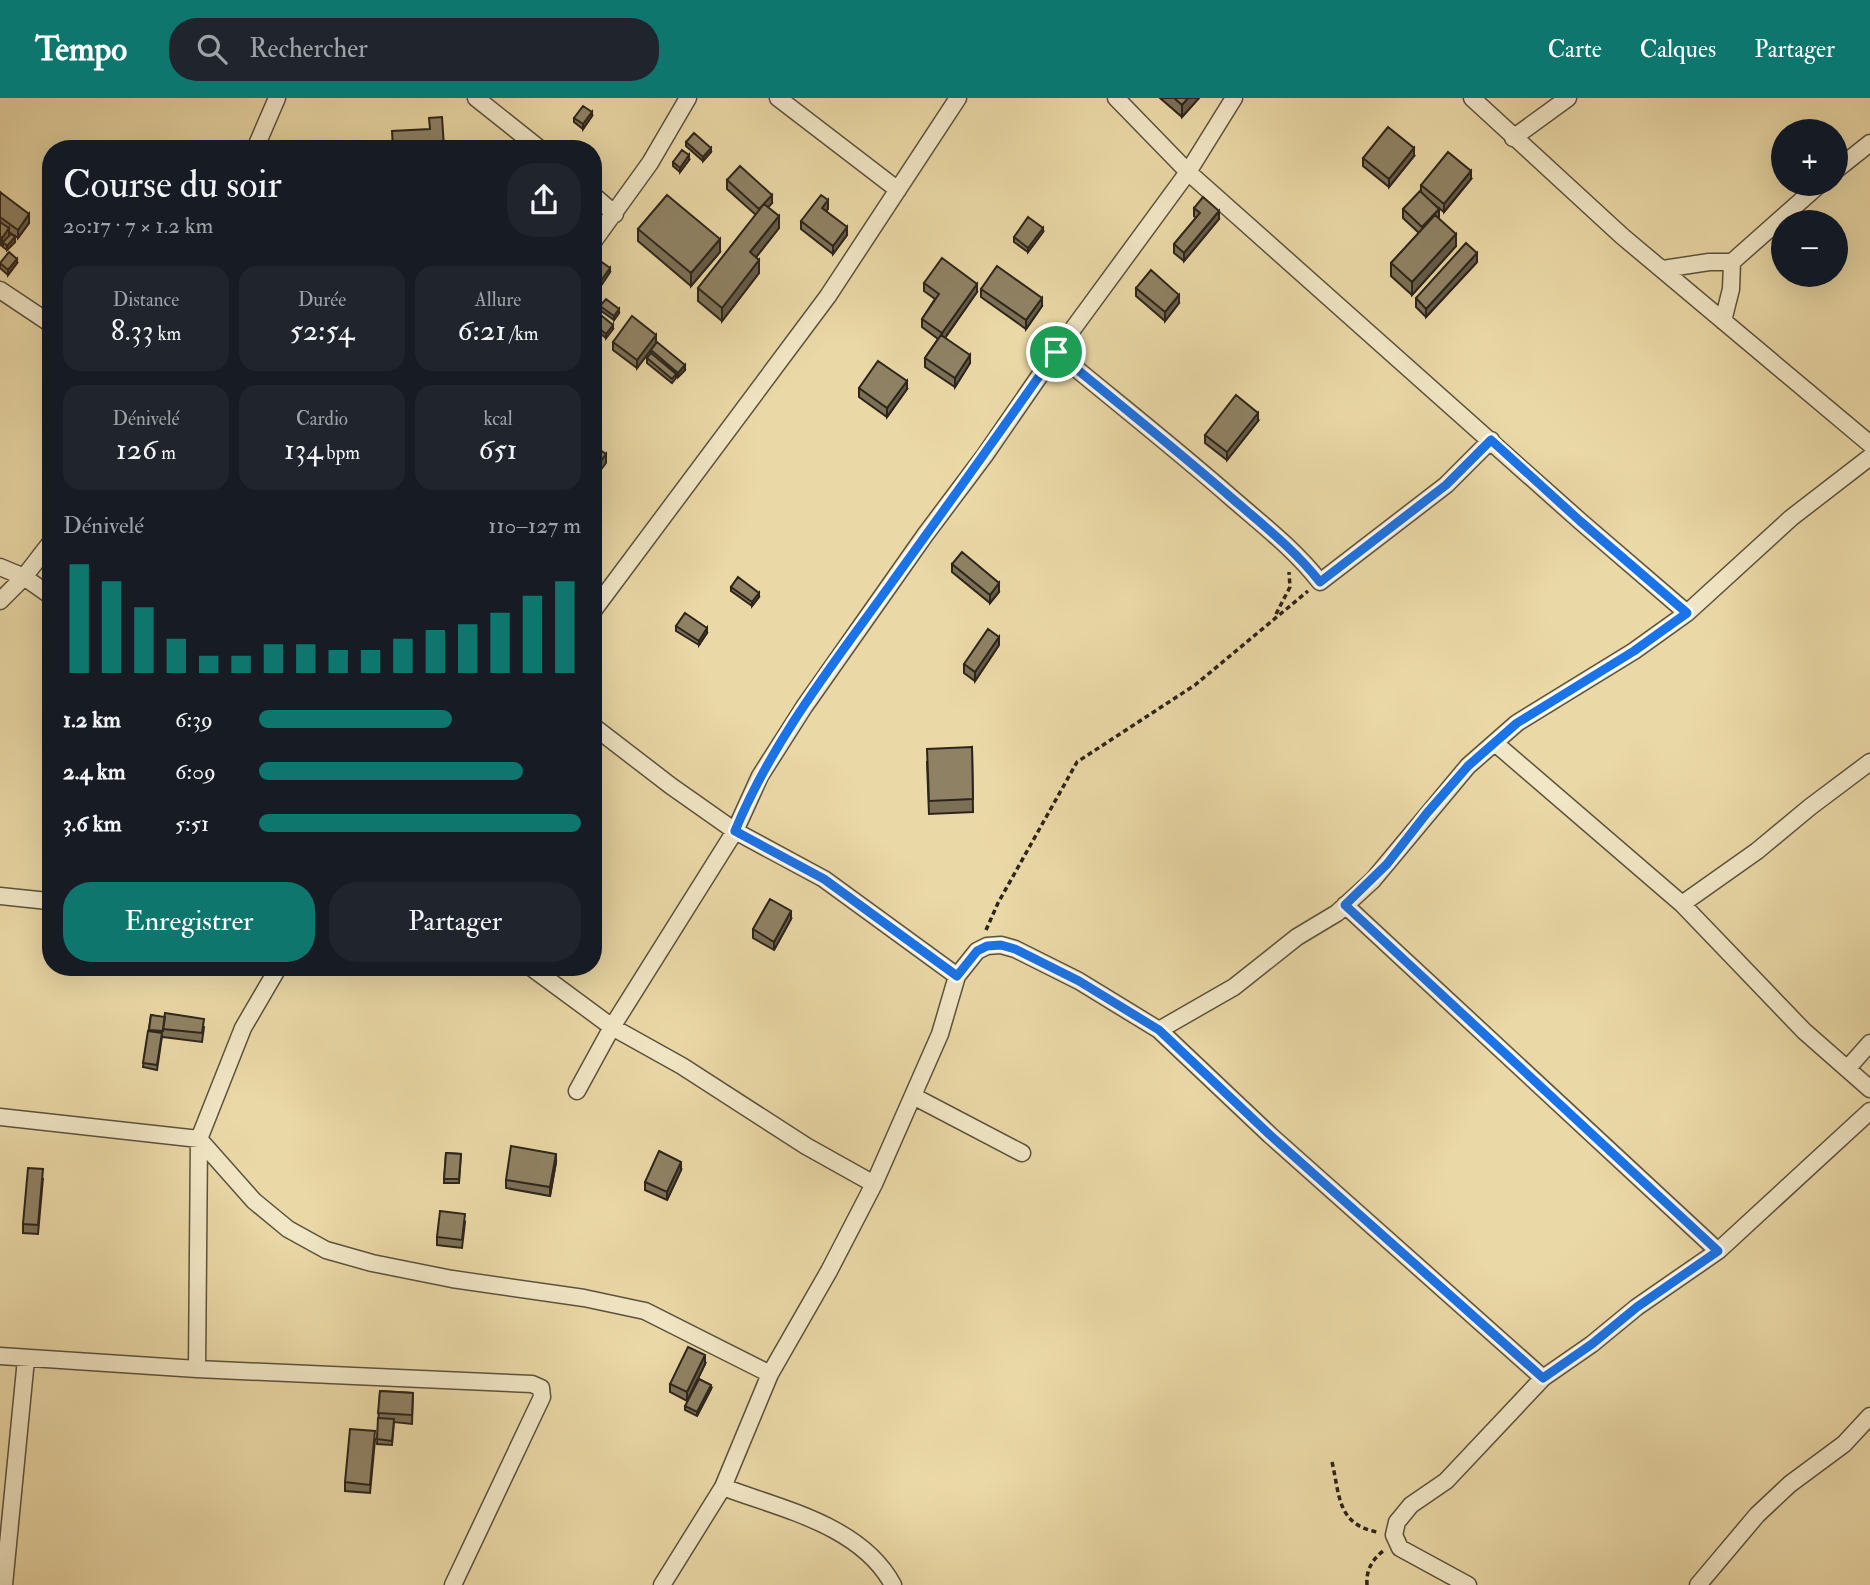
<!DOCTYPE html>
<html lang="fr">
<head>
<meta charset="utf-8">
<style>
  :root { --surface:#171b24; --page:#20242c; --text:#f1f3f6; --muted:#9ea1a6; --accent:#0f766e }
  body { margin:0; font-family:"IM FELL Double Pica",serif; background:var(--page); color:var(--text); height:100vh; display:flex; flex-direction:column; font-size:26px; white-space:nowrap }
  * { box-sizing:border-box; margin:0 }
  p { font-size:23px; color:var(--muted) }
  .icon { flex:none; width:38px; height:38px; fill:none; stroke:currentColor; stroke-width:2; stroke-linecap:round; stroke-linejoin:round }
  .map { position:relative; flex:1; overflow:hidden }
  .panel { position:absolute; left:42px; top:42px; width:560px; height:836px; display:flex; flex-direction:column; background:var(--surface); border-radius:28px; box-shadow:0 7px 28px #0002 }
  .panel>* { flex:none }
  .controls { position:absolute; left:1771px; top:21px; display:grid; gap:14px }
  .controls a { display:grid; place-items:center; width:77px; height:77px; border-radius:50%; background:var(--surface); box-shadow:0 7px 28px #0002; font-size:35px }
  .pin { position:absolute; display:grid; place-items:center; width:60px; height:60px; color:#fff; margin:-30px; border:4px solid #fff; border-radius:50%; box-shadow:0 2px 7px #0007 }
  .round { display:grid; place-items:center; flex:none; width:74px; height:74px; border-radius:28px; background:var(--page) }
  .summary { display:flex; align-items:center; justify-content:space-between; height:119px; padding:0 21px }
  h1 { font-size:38px; font-weight:600; line-height:52px }
  .metrics { display:grid; grid-template-columns:repeat(3,1fr); gap:10px; height:119px; padding:7px 21px }
  .metrics div { display:grid; align-content:center; border-radius:18px; background:var(--page); text-align:center }
  .metrics b { font-size:30px; font-weight:600 }
  .metrics small { font-size:19px; font-weight:400 }
  .metrics p { font-size:19px }
  .chart { height:196px; padding:14px 21px }
  .chart p { display:flex; justify-content:space-between }
  .chart svg { width:100%; height:126px; margin-top:7px; stroke:var(--accent); stroke-width:6 }
  .primary-button { display:flex; gap:14px; margin-top:auto; padding:14px 21px }
  .primary-button a { flex:1; height:80px; border-radius:28px; background:var(--accent); color:#fff; font-size:28px; font-weight:600; line-height:80px; text-align:center }
  .primary-button a+a { background:var(--page); color:var(--text) }
  ul { padding:0 21px; list-style:none; font-size:23px }
  li { display:grid; grid-template-columns:112px 84px 1fr; align-items:center; height:52px }
  li i { height:18px; border-radius:9px; background:var(--accent) }
  header { display:flex; align-items:center; gap:42px; box-sizing:border-box; height:98px; padding:0 35px; background:var(--accent); color:#fff }
  header strong { font-size:33px }
  nav { display:flex; gap:38px; margin-inline-start:auto; font-size:24px }
  .search { width:490px; height:63px; background:var(--page); display:flex; align-items:center; gap:18px; box-sizing:border-box; padding:0 24px; border-radius:28px; color:var(--muted); font-size:26px }
  .map>svg:first-child { display:block }
  .lines { fill:none; stroke-linecap:round; stroke-linejoin:round }
  .minor-casing { stroke:#5c523e; stroke-width:19 }
  .path { stroke:#2d251c; stroke-width:3.5; stroke-dasharray:5 3.5; stroke-linecap:butt }
  .minor { stroke:#f1e6c5; stroke-width:16 }
  .wall { fill:#7b7056; stroke:#2d251c; stroke-width:2 }
  .shaded-wall { fill:#645b46; stroke:#2d251c; stroke-width:2 }
  .building { fill:#8f8264; stroke:#2d251c; stroke-width:2 }
  .route-casing { stroke:#fff; stroke-width:14 }
  .route { stroke:#1a73e8; stroke-width:9 }
</style>
</head>
<body>
<header>
<strong>Tempo</strong>
<div class="search"><svg class="icon" aria-label="search" viewBox="0 0 24 24"><circle cx="10" cy="10" r="6"/><path d="M15 15l6 6"/></svg>Rechercher</div>
<nav><a>Carte</a><a>Calques</a><a>Partager</a></nav>
</header>
<div class="map">
<svg width="1870" height="1487" viewBox="0 0 1870 1487">
  <rect width="100%" height="100%" fill="#ead8a6"/>
  <filter id="stains"><feTurbulence type="fractalNoise" baseFrequency=".00286" numOctaves="4"/><feColorMatrix values="0 0 0 0 .2 0 0 0 0 .09 0 0 0 0 .02 0 0 0 .5 -.17"/></filter>
  <radialGradient id="worn" r=".72"><stop offset=".6" stop-color="#630" stop-opacity="0"/><stop offset="1" stop-color="#630" stop-opacity=".3"/></radialGradient>
  <g class="lines">
    <g class="minor-casing">
      <path id="minor" d="M 476,0 L 540,51
        M 778,0 L 898,92
        M 1116,0 L 1188,74 L 1580,423 L 1687,515
        M 1472,0 L 1622,138 L 1870,346
        M 1513,40 L 1568,0
        M 255,51 L 277,0
        M 1836,72 L 1870,45
        M 593,97 L 615,116
        M 593,144 L 650,65 L 688,0
        M 1663,171 L 1709,164 L 1732,164
        M 0,192 L 51,226
        M 1723,223 L 1731,191 L 1732,164 L 1820,86
        M 1056,254 C 1115,303 1176,351 1234,402 C 1264,428 1295,452 1320,484 L 1446,387 L 1491,342
        M 0,469 L 24,479 L 51,498
        M 0,503 L 24,479 L 51,444
        M 593,513 L 828,198 L 958,0
        M 593,628 L 671,688 L 735,733 L 824,781 L 957,878 L 940,936 L 874,1086 L 829,1173 L 770,1276 L 723,1389 L 662,1487
        M 1495,645 L 1682,806 L 1804,933 L 1870,991
        M 0,798 L 48,803
        M 1682,806 L 1757,753 L 1810,709 L 1870,664
        M 1345,807 L 1718,1153
        M 532,870 L 612,929 L 682,968 L 806,1048 L 874,1086
        M 957,878 L 977,853 L 987,848 L 1001,847 L 1015,851 L 1079,883 L 1159,932 L 1270,1037 L 1543,1280
        M 1159,932 L 1234,889 L 1297,839 L 1337,815 L 1373,782 L 1468,668 L 1517,625 L 1634,553 L 1687,515 L 1791,420 L 1870,359
        M 1847,971 L 1870,945
        M 577,993 L 612,929 L 735,733 L 760,678 L 804,609 L 925,437 L 985,357 L 1056,254 L 1188,74 L 1234,0
        M 913,998 L 1022,1055
        M 0,1019 L 199,1041 L 254,1103 L 288,1131 L 326,1152 L 372,1165 L 452,1181 L 584,1200 L 645,1213 L 770,1276
        M 0,1258 L 197,1271 L 532,1286 L 541,1290 L 542,1299 L 453,1487
        M 197,1271 L 199,1041 L 243,930 L 278,870
        M 723,1389 C 781,1411 861,1427 893,1487
        M 4,1487 L 26,1261
        M 1468,1487 L 1400,1450 L 1394,1437 L 1397,1424 L 1411,1407 L 1446,1383 L 1543,1280 L 1592,1246 L 1637,1209 L 1718,1153 L 1870,1013
        M 1698,1487 L 1757,1417 L 1790,1386 L 1844,1346 L 1870,1318"/>
    </g>
    <path class="path" d="M 1276,516 L 1290,489 L 1289,474
      M 986,832 L 998,805 L 1077,664 L 1195,587 L 1308,493
      M 1332,1364 C 1340,1398 1337,1426 1377,1434
      M 1367,1487 C 1366,1472 1372,1462 1383,1453"/>
    <use href="#minor" class="minor"/>
  </g>
  <path class="wall" d="M 1160,0 L 1199,0 L 1182,19 Z
    M 592,18 L 583,31 L 574,24 L 574,20 Z
    M 686,44 L 711,54 L 703,63 L 686,48 Z
    M 1414,58 L 1389,89 L 1363,68 L 1363,60 Z
    M 689,62 L 680,74 L 673,68 L 673,64 Z
    M 1471,81 L 1444,114 L 1430,103 L 1438,120 L 1456,148 L 1412,197 L 1391,178 L 1391,165 L 1419,135 L 1403,120 L 1403,111 L 1421,94 L 1421,87 Z
    M 727,82 L 772,105 L 768,109 L 779,130 L 756,159 L 759,175 L 722,223 L 698,203 L 698,190 L 756,117 L 727,91 Z
    M 0,94 L 29,125 L 18,140 L 9,134 L 9,138 L 15,144 L 7,152 L 3,149 L 3,147 L 2,148 L 0,147 Z
    M 51,94 L 51,119 L 43,114 L 43,105 Z
    M 1194,110 L 1219,121 L 1184,163 L 1174,155 L 1174,146 L 1196,120 L 1194,118 Z
    M 828,111 L 826,113 L 847,137 L 833,156 L 801,131 L 801,123 Z
    M 638,131 L 720,154 L 691,188 L 638,143 Z
    M 1043,134 L 1028,154 L 1014,144 L 1014,139 Z
    M 1477,164 L 1426,219 L 1416,209 L 1416,200 Z
    M 0,165 L 17,165 L 8,177 L 0,170 Z
    M 593,172 L 610,174 L 600,189 L 593,184 Z
    M 924,185 L 977,194 L 945,240 L 970,265 L 955,289 L 925,269 L 925,260 L 938,241 L 922,229 L 922,221 L 935,201 L 924,193 Z
    M 1136,190 L 1179,205 L 1165,223 L 1136,198 Z
    M 981,191 L 1042,208 L 1026,231 L 981,199 Z
    M 600,208 L 619,215 L 614,222 L 600,212 Z
    M 595,227 L 613,231 L 606,240 L 595,231 Z
    M 613,244 L 656,245 L 637,270 L 613,252 Z
    M 651,252 L 685,272 L 678,279 L 676,277 L 676,280 L 672,285 L 647,265 L 647,260 L 651,256 Z
    M 859,290 L 907,291 L 887,319 L 859,299 Z
    M 1258,323 L 1227,362 L 1205,345 L 1205,337 Z
    M 952,466 L 999,494 L 990,505 L 952,474 Z
    M 731,489 L 759,499 L 752,508 L 731,493 Z
    M 676,528 L 707,535 L 699,547 L 676,533 Z
    M 999,547 L 975,583 L 964,575 L 964,566 Z
    M 972,649 L 973,714 L 929,716 L 927,664 Z
    M 791,821 L 774,852 L 753,840 L 753,831 Z
    M 151,917 L 204,929 L 202,944 L 163,939 L 162,938 L 157,972 L 143,969 Z
    M 446,1055 L 461,1056 L 459,1085 L 444,1085 Z
    M 556,1064 L 550,1098 L 506,1090 L 506,1082 Z
    M 681,1072 L 667,1102 L 645,1092 L 645,1084 Z
    M 43,1080 L 38,1136 L 23,1135 L 23,1126 Z
    M 465,1124 L 462,1150 L 437,1147 L 437,1139 Z
    M 705,1266 L 687,1303 L 670,1294 L 670,1286 Z
    M 711,1291 L 697,1318 L 685,1312 L 685,1308 Z
    M 380,1293 L 413,1295 L 412,1326 L 394,1324 L 392,1347 L 377,1346 Z
    M 375,1342 L 370,1395 L 345,1393 L 345,1384 Z"/>
  <path class="shaded-wall" d="M 1188,0 L 1199,0 L 1182,19 L 1182,7 Z
    M 592,14 L 592,18 L 583,31 L 583,26 Z
    M 711,50 L 711,54 L 703,63 L 703,59 Z
    M 1414,50 L 1414,58 L 1389,89 L 1389,81 Z
    M 689,57 L 689,62 L 680,74 L 680,70 Z
    M 1471,73 L 1471,81 L 1444,114 L 1444,106 Z
    M 772,97 L 772,105 L 759,120 L 759,111 Z
    M 828,102 L 828,111 L 822,118 L 822,110 Z
    M 1439,111 L 1439,119 L 1422,137 L 1422,129 Z
    M 1219,113 L 1219,121 L 1184,163 L 1184,155 Z
    M 29,116 L 29,125 L 18,140 L 18,132 Z
    M 779,118 L 779,130 L 750,167 L 750,154 Z
    M 847,129 L 847,137 L 833,156 L 833,148 Z
    M 9,130 L 9,139 L 3,144 L 2,148 L 2,140 Z
    M 1043,130 L 1043,134 L 1028,154 L 1028,150 Z
    M 1456,136 L 1456,148 L 1412,197 L 1412,184 Z
    M 15,139 L 15,144 L 7,152 L 7,148 Z
    M 720,141 L 720,154 L 691,188 L 691,175 Z
    M 1477,155 L 1477,164 L 1426,219 L 1426,211 Z
    M 17,161 L 17,165 L 8,177 L 8,172 Z
    M 759,162 L 759,175 L 722,223 L 722,210 Z
    M 610,170 L 610,174 L 600,189 L 600,184 Z
    M 977,186 L 977,194 L 942,244 L 942,235 Z
    M 1179,197 L 1179,205 L 1165,223 L 1165,214 Z
    M 1042,200 L 1042,208 L 1026,231 L 1026,222 Z
    M 619,211 L 619,215 L 614,222 L 614,218 Z
    M 613,227 L 613,231 L 606,240 L 606,236 Z
    M 656,237 L 656,245 L 637,270 L 637,262 Z
    M 970,257 L 970,265 L 955,289 L 955,280 Z
    M 685,267 L 685,272 L 678,279 L 678,275 Z
    M 907,283 L 907,291 L 887,319 L 887,310 Z
    M 1258,315 L 1258,323 L 1227,362 L 1227,354 Z
    M 606,356 L 606,365 L 593,382 L 593,373 Z
    M 999,485 L 999,494 L 990,505 L 990,497 Z
    M 759,495 L 759,499 L 752,508 L 752,504 Z
    M 707,530 L 707,535 L 699,547 L 699,543 Z
    M 999,539 L 999,547 L 975,583 L 975,574 Z
    M 791,813 L 791,821 L 774,852 L 774,844 Z
    M 556,1056 L 556,1064 L 550,1098 L 550,1089 Z
    M 681,1064 L 681,1072 L 667,1102 L 667,1094 Z
    M 705,1257 L 705,1266 L 687,1303 L 687,1294 Z
    M 711,1287 L 711,1291 L 697,1318 L 697,1314 Z"/>
  <path class="building" d="M 1174,0 L 1188,0 L 1182,7 Z
    M 583,8 L 592,14 L 583,26 L 574,20 Z
    M 442,19 L 444,49 L 393,51 L 392,33 L 430,31 L 429,20 Z
    M 1388,29 L 1414,50 L 1389,81 L 1363,60 Z
    M 694,35 L 711,50 L 703,59 L 686,44 Z
    M 682,52 L 689,57 L 680,70 L 673,64 Z
    M 1448,54 L 1471,73 L 1444,106 L 1421,87 Z
    M 740,68 L 772,97 L 759,111 L 727,82 Z
    M 1420,93 L 1439,111 L 1422,129 L 1403,111 Z
    M 0,94 L 29,116 L 18,132 L 0,119 Z
    M 51,94 L 51,111 L 43,105 Z
    M 667,97 L 720,141 L 691,175 L 638,131 Z
    M 821,97 L 828,102 L 822,110 L 847,129 L 833,148 L 801,123 Z
    M 1203,99 L 1219,113 L 1184,155 L 1174,146 L 1200,115 L 1194,110 Z
    M 764,106 L 779,118 L 750,154 L 759,162 L 722,210 L 698,190 Z
    M 1435,117 L 1456,136 L 1412,184 L 1391,165 Z
    M 1028,119 L 1043,130 L 1028,150 L 1014,139 Z
    M 0,124 L 9,130 L 2,140 L 0,138 Z
    M 11,136 L 15,139 L 7,148 L 3,144 Z
    M 1466,145 L 1477,155 L 1426,211 L 1416,200 Z
    M 9,154 L 17,161 L 8,172 L 0,165 Z
    M 942,160 L 977,186 L 942,235 L 922,221 L 939,196 L 924,185 Z
    M 599,162 L 610,170 L 600,184 L 593,179 L 593,172 Z
    M 997,168 L 1042,200 L 1026,222 L 981,191 Z
    M 1151,172 L 1179,197 L 1165,214 L 1136,190 Z
    M 606,201 L 619,211 L 614,218 L 600,208 Z
    M 602,218 L 613,227 L 606,236 L 595,227 Z
    M 632,218 L 656,237 L 637,262 L 613,244 Z
    M 941,237 L 970,257 L 955,280 L 925,260 Z
    M 657,244 L 685,267 L 678,275 L 651,252 Z
    M 651,255 L 676,276 L 672,281 L 647,260 Z
    M 878,263 L 907,283 L 887,310 L 859,290 Z
    M 1236,297 L 1258,315 L 1227,354 L 1205,337 Z
    M 593,347 L 606,356 L 593,373 Z
    M 962,454 L 999,485 L 990,497 L 952,466 Z
    M 738,479 L 759,495 L 752,504 L 731,489 Z
    M 685,515 L 707,530 L 699,543 L 676,528 Z
    M 988,531 L 999,539 L 975,574 L 964,566 Z
    M 972,649 L 973,701 L 929,703 L 927,651 Z
    M 770,801 L 791,813 L 774,844 L 753,831 Z
    M 165,915 L 204,921 L 202,935 L 163,931 Z
    M 151,917 L 165,919 L 163,933 L 149,932 Z
    M 148,933 L 162,935 L 157,967 L 143,965 Z
    M 511,1048 L 556,1056 L 550,1089 L 506,1082 Z
    M 659,1053 L 681,1064 L 667,1094 L 645,1084 Z
    M 446,1055 L 461,1056 L 459,1081 L 444,1081 Z
    M 28,1070 L 43,1071 L 38,1127 L 23,1126 Z
    M 440,1113 L 465,1116 L 462,1142 L 437,1139 Z
    M 688,1249 L 705,1257 L 687,1294 L 670,1286 Z
    M 699,1281 L 711,1287 L 697,1314 L 685,1308 Z
    M 380,1293 L 413,1295 L 412,1317 L 378,1315 Z
    M 378,1320 L 394,1321 L 392,1343 L 377,1341 Z
    M 350,1331 L 375,1333 L 370,1387 L 345,1384 Z"/>
  <g class="lines">
    <g class="route-casing">
      <path id="route" d="M 1056,254 C 1115,303 1176,351 1234,402 C 1264,428 1295,452 1320,484 L 1446,387 L 1491,342 L 1580,423 L 1687,515 L 1634,553 L 1517,625 L 1468,668 L 1427,715 L 1387,766 L 1345,807 L 1718,1153 L 1637,1209 L 1592,1246 L 1543,1280 L 1270,1037 L 1159,932 L 1079,883 L 1015,851 L 1001,847 L 987,848 L 977,853 L 957,878 L 824,781 L 735,733 C 772,643 834,565 890,487 C 946,409 1002,332 1056,254 Z"/>
    </g>
    <use href="#route" class="route"/>
  </g>
  <rect width="100%" height="100%" filter="url(#stains)"/>
  <rect width="100%" height="100%" fill="url(#worn)"/>
</svg>
<div class="controls">
<a>+</a>
<a>−</a>
</div>
<div class="pin" style="left:1056px;top:254px;background:#1e9e55"><svg class="icon" aria-label="arrive" viewBox="0 0 24 24"><path d="M6 21V4h12l-3 4 3 4H6"/></svg></div>
<section class="panel">
<div class="summary"><div><h1>Course du soir</h1><p>20:17 · 7 × 1.2 km</p></div><a class="round"><svg class="icon" aria-label="share" viewBox="0 0 24 24"><path d="M12 15V3M7 8l5-5 5 5M5 13v7h14v-7"/></svg></a></div>
<div class="metrics">
<div><p>Distance</p><b>8.33<small> km</small></b></div>
<div><p>Durée</p><b>52:54</b></div>
<div><p>Allure</p><b>6:21<small> /km</small></b></div>
</div>
<div class="metrics">
<div><p>Dénivelé</p><b>126<small> m</small></b></div>
<div><p>Cardio</p><b>134<small> bpm</small></b></div>
<div><p>kcal</p><b>651</b></div>
</div>
<div class="chart"><p><span>Dénivelé</span>110–127 m</p>
<svg viewBox="0 0 160 44" preserveAspectRatio="none"><path d="M5 44V6M15 44V12M25 44V21M35 44V32M45 44V38M55 44V38M65 44V34M75 44V34M85 44V36M95 44V36M105 44V32M115 44V29M125 44V27M135 44V23M145 44V17M155 44V12"/></svg>
</div>
<ul>
<li><b>1.2 km</b>6:39<i style="width:60%"></i></li>
<li><b>2.4 km</b>6:09<i style="width:82%"></i></li>
<li><b>3.6 km</b>5:51<i style="width:100%"></i></li>
</ul>
<div class="primary-button"><a>Enregistrer</a><a>Partager</a></div>
</section>
</div>
</body>
</html>
